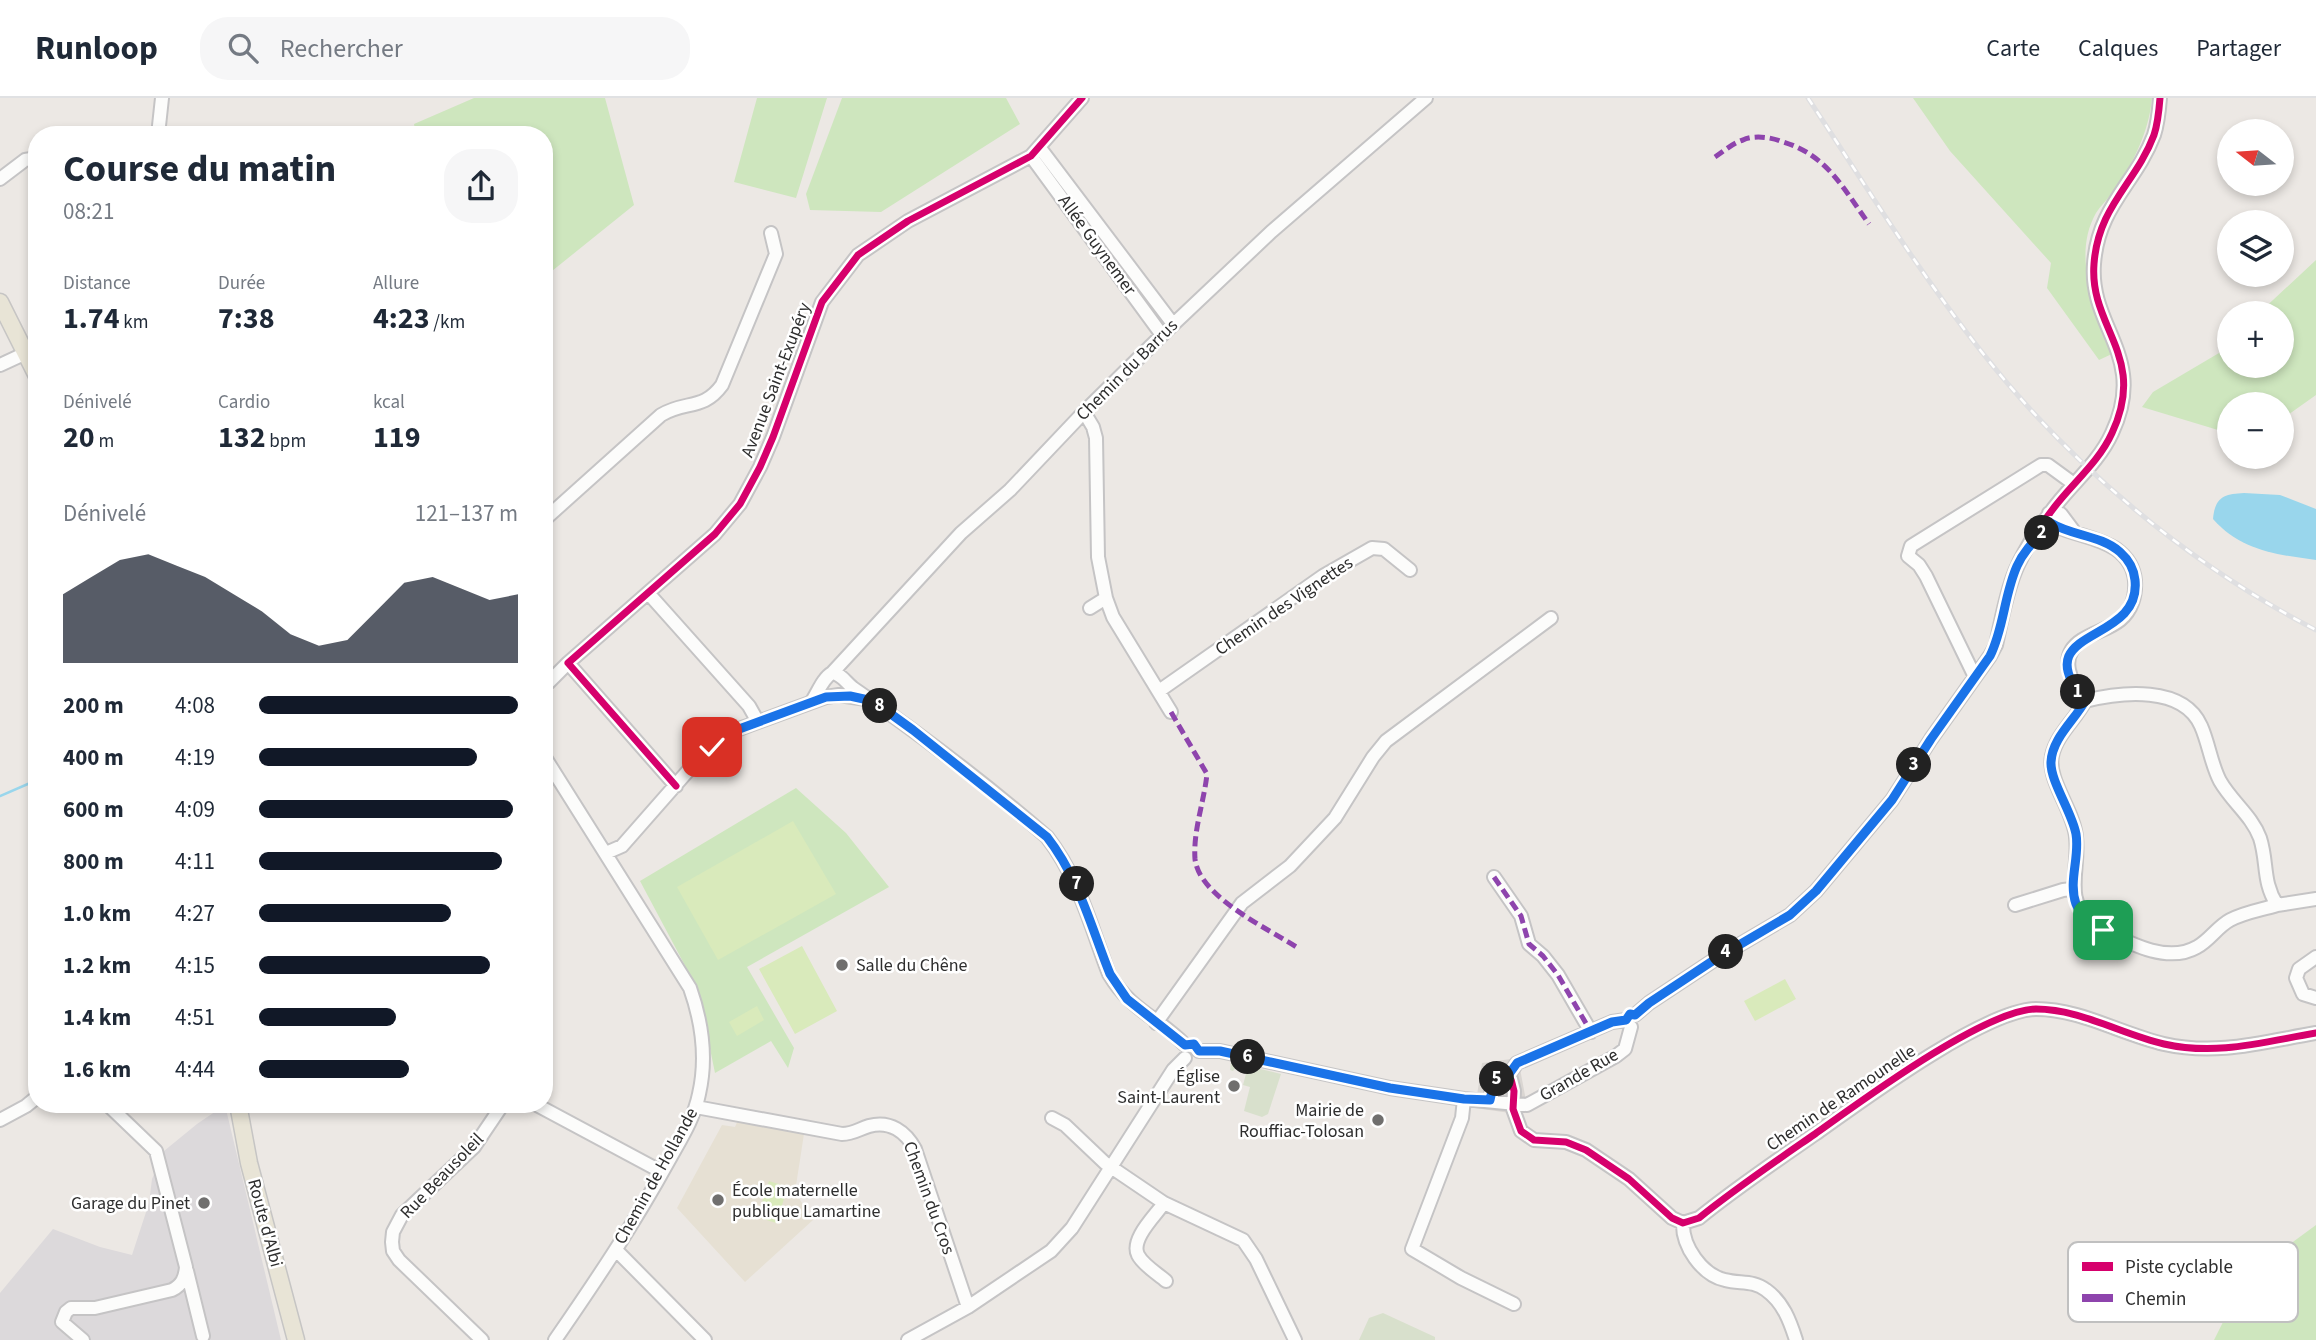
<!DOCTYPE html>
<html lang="fr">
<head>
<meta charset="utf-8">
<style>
  :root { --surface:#fff; --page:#f6f6f7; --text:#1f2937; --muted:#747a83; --line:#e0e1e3; --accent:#111827 }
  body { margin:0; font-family:"Source Sans 3",sans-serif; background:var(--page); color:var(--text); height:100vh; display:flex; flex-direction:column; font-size:26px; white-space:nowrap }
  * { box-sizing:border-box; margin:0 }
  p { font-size:23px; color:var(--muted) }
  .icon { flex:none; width:38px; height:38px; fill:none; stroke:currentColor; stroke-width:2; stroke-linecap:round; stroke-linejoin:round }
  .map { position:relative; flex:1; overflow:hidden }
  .sheet { position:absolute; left:28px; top:28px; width:525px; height:987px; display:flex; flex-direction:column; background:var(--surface); border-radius:28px; box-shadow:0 4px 10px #0003 }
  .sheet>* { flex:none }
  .needle { width:46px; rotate:287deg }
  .controls { position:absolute; left:2217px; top:21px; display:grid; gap:14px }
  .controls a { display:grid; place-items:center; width:77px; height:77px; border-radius:50%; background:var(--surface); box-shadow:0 4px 10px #0003; font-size:35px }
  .pin { position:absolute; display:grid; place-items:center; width:60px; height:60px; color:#fff; margin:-30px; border-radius:14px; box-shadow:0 4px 10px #0006 }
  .km { position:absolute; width:35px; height:35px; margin:-18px; border-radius:50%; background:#222; color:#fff; font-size:19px; line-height:35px; text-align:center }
  .round { display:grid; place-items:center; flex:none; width:74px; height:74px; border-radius:28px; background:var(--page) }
  .overview { display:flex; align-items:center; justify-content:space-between; height:119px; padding:0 35px }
  h1 { font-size:38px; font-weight:700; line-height:52px }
  .metrics { display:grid; grid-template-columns:repeat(3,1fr); gap:10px; height:119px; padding:7px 35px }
  .metrics div { display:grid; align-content:center }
  .metrics b { font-size:30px; font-weight:700 }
  .metrics small { font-size:19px; font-weight:400 }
  .metrics p { font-size:19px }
  .chart { height:196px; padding:14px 35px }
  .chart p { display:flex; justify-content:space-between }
  .chart svg { width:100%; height:126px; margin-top:7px; fill:var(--accent); opacity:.7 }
  ul { padding:0 35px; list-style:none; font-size:23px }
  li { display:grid; grid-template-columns:112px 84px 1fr; align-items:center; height:52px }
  li i { height:18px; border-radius:9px; background:var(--accent) }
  header { display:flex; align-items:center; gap:42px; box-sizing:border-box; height:98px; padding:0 35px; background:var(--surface); border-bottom:2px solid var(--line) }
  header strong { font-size:33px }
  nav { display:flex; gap:38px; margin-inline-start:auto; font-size:24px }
  .search { width:490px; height:63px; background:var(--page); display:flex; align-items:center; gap:18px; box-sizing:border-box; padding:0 24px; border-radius:28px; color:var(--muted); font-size:26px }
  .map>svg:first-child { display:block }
  .industrial { fill:#dcd9db }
  .education { fill:#e6e0d3 }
  .green { fill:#cee6be }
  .cemetery { fill:#d8e0cc }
  .pitch { fill:#d9eabb }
  .plaza { fill:#dad6d2 }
  .water { fill:#99d6ec }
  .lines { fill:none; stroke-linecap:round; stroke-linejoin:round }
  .stream { stroke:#99d6ec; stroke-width:2.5 }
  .minor-casing { stroke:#c5c4c5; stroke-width:16 }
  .major-casing { stroke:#c6c5c4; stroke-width:19 }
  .minor { stroke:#fcfcfb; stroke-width:12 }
  .major { stroke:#e8e4d6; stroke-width:16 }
  .rail-casing { stroke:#dfdfe1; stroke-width:5 }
  .rail { stroke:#fff; stroke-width:2.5; stroke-dasharray:8; stroke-linecap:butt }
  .quiet { stroke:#8e44ad; stroke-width:5; stroke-dasharray:10 5; stroke-linecap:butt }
  .cycleway-casing { stroke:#fff; stroke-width:11 }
  .cycleway { stroke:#d6006c; stroke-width:7 }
  .route-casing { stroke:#fff; stroke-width:14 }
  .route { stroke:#1a73e8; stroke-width:9 }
  .poi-dot { fill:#706f6e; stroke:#fff; stroke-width:2.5 }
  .labels { text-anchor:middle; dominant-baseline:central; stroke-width:5; stroke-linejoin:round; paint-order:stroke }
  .street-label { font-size:18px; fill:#2e2e2e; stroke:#fff }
  .poi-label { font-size:18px; fill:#2e2e2e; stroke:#fff; text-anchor:end }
  .key { fill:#fff; stroke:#c0c0c0; stroke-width:2 }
  .key-label { font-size:19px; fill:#2e2e2e }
</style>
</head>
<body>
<header>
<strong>Runloop</strong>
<div class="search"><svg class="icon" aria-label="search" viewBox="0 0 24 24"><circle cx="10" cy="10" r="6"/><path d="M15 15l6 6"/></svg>Rechercher</div>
<nav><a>Carte</a><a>Calques</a><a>Partager</a></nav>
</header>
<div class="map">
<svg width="2316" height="1242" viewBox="0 0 2316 1242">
  <rect width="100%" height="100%" fill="#ece8e4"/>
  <path class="industrial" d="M 225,1007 L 281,1242 L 0,1242 L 0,1195 L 53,1131 L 100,1149 L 132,1157 L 149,1105 L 152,1081 L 164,1053 L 197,1026 Z"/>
  <path class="education" d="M 738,1022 L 804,1036 L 795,1094 L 813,1122 L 745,1184 L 677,1110 L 722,1027 L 735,1029 Z"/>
  <path class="green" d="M 474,0 L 605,0 L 634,107 L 552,173 L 544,165 L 544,37 L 416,37 L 414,26 Z
    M 757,0 L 827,0 L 796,100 L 734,84 Z
    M 842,0 L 1006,0 L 1020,26 L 881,114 L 810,112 L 806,96 Z
    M 1913,0 L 2152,0 C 2149,34 2133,66 2113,94 C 2108,101 2101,107 2096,115 C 2071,159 2096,214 2114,255 L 2099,262 L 2047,190 L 2051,165 L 1950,53 Z
    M 2316,162 L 2316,297 L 2282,321 L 2282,306 L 2230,306 L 2229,331 L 2218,332 L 2142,309 L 2153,294 L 2219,255 L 2229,244 L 2230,268 L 2282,268 L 2282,215 L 2259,215 Z
    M 796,690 L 846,735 L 889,789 L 747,869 L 794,950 L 788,970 L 771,943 L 715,975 L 698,892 L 640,783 Z
    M 2316,1127 L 2316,1242 L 2214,1242 L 2224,1222 L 2267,1163 Z"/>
  <path class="cemetery" d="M 1231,964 L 1281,976 L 1268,1016 L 1262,1019 L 1244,1013 L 1250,989 L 1243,987 L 1247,972 L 1238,967 L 1233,973 L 1230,972 Z
    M 1383,1215 L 1435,1239 L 1435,1242 L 1359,1242 L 1369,1220 Z"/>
  <path class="pitch" d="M 793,723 L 836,796 L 718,862 L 677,789 Z
    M 802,848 L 837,913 L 795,936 L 759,871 Z
    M 1785,881 L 1796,901 L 1755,923 L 1744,903 Z
    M 757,908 L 764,922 L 737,938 L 729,924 Z
    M 769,1083 L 788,1089 L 776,1125 L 757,1119 Z"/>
  <path class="plaza" d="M 1518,960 L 1527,1008 L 1517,1016 L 1475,1010 L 1482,965 Z"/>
  <path class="water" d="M 2244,395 L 2280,397 L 2316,411 L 2316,462 C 2277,457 2240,452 2213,421 C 2215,399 2224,396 2244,395 Z"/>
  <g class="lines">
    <path class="stream" d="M 0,698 L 37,682"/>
    <g class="minor-casing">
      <path id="minor" d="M 158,37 L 162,0
        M 1040,50 L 1173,226
        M 1031,58 L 1162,237
        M 0,81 L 25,62 L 37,60
        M 0,267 L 26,255
        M 1084,314 L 1093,329 L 1096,340 L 1098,459 L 1106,500
        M 544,422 L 661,317 C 686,302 703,313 722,287 L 776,156 L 771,135
        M 2073,432 L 2061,416 L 2049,415 L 2051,425 L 2056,428 C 2075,437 2098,439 2116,451 C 2127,459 2134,470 2135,483 C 2136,497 2132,512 2120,522 C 2109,531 2094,534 2082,542 C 2057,558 2071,585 2085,603 C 2121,594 2183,587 2201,628 C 2209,646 2211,666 2220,683 C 2232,704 2252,718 2260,740 C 2268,765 2262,783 2277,807 L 2316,801
        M 649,496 L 749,608 L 758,624
        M 1090,510 L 1106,500 L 1113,519 L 1171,614
        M 832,575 L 961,435 L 1010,392 L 1084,314 L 1162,237 L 1271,134 L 1426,0
        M 1975,579 L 1926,478 L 1919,467 L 1908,458 L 1911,448 L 2041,367 L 2048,367 L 2074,386
        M 548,585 L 568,565
        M 1159,593 L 1323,478 L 1372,450 L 1384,451 L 1410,472
        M 812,603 C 818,594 823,580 832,575 C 842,576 845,584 853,590 C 920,636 986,686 1047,739 C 1079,780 1091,829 1109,876 C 1131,913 1158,919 1185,947
        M 2085,603 C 2076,621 2056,637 2052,658 C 2047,682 2074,713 2076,739 C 2080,771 2063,800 2091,826 C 2121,840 2164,868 2197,849 C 2210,842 2217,829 2230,822 C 2245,814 2261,812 2277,807
        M 544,658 L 690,890 C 702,924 707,961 699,996 C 694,1021 680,1042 668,1064 C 634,1126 595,1184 555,1242
        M 676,688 L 568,565 L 715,436 L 740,406 L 760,369 L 773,339 L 822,204 L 858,157 L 908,123 L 1031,58 L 1082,0
        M 606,755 L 622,748 L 687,674 L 711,649 L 731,634 L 826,599 L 839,597 L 866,601
        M 1494,779 L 1521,818 L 1529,846 L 1543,858 L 1558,877 L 1591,934
        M 2015,807 L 2063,792 L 2072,791
        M 2316,859 L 2299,871 L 2296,880 L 2303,896 L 2316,900
        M 1635,917 L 1649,905 L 1717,860 L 1790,817 L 1816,793 L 1892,702 L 1931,641 L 1990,558 L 1996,547 C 2001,524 2005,501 2013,479 C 2020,459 2037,432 2050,415 C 2069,388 2098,366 2112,335 C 2148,258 2089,230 2094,166 C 2098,108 2136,85 2154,37 C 2158,25 2159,13 2160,0
        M 1156,925 L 1242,805 L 1290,768 L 1335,720 L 1373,659 L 1386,643 L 1551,520
        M 1199,953 L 1220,953 L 1390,990 L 1464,1001 L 1527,1007 L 1616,958 L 1625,951 L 1631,929
        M 1507,979 L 1517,965 L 1612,924 L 1626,922
        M 1464,1001 L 1462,1020 L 1412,1151 L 1461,1180 L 1514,1206
        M 1490,1002 C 1491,992 1492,982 1502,978 L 1511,981 L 1514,993 L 1513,1011 L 1521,1033 L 1534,1042 L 1566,1044 L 1586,1052 L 1629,1081 L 1672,1120 L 1683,1125 L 1699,1120 C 1736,1090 1776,1063 1815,1036 C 1860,1004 1984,912 2036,911 C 2080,911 2121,936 2164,946 C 2217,958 2263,944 2316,935
        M 535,1006 L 662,1074
        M 696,1009 L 842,1036 C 853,1036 859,1031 869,1028 C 890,1022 906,1034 915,1051 L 968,1209
        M 1052,1020 L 1065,1027 L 1105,1065 L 1164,1105 L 1243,1142 L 1256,1161 L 1295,1242
        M 0,1022 L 26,1008 L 37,999
        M 1164,1105 C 1156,1117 1130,1141 1138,1157 C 1143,1167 1158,1176 1166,1183
        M 1683,1125 C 1682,1148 1702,1177 1725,1182 C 1740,1186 1753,1182 1766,1192 C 1783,1204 1790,1223 1796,1242
        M 616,1152 L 705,1242
        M 187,1173 L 203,1238
        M 83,1242 L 62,1224 L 66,1214 L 71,1210 L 95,1210 L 172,1192 C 182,1187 185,1180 186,1169 L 156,1053 L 107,1006
        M 482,1242 L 399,1162 L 393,1153 L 392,1144 L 393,1134 L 402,1117 L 474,1049 L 503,1006
        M 908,1242 L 968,1209 L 1051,1153 L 1072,1130 L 1173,972 L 1185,960"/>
    </g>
    <g class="major-casing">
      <path id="major" d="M 0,204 L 37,278
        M 238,1006 L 249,1065 L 296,1242"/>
    </g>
    <use href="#minor" class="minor"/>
    <use href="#major" class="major"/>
    <g class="rail-casing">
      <path id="rail" d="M 1808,0 C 1864,85 1918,173 1981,253 C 2071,368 2187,465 2316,532"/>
    </g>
    <use href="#rail" class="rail"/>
    <path class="quiet" d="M 1715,59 C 1724,53 1733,45 1743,42 C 1753,37 1770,39 1780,43 C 1827,56 1842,89 1869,126
      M 1171,614 L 1207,676 C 1204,704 1193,733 1195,761 C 1199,799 1269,831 1298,850
      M 1494,779 L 1521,818 L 1529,846 L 1543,858 L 1558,877 L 1591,934
      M 1507,979 L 1517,965 L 1612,924 L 1626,922"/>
    <g class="cycleway-casing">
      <path id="cycleway" d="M 676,688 L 568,565 L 715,436 L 740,406 L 760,369 L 773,339 L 822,204 L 858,157 L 908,123 L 1031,58 L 1082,0
        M 1635,917 L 1649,905 L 1717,860 L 1790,817 L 1816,793 L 1892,702 L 1931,641 L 1990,558 L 1996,547 C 2001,524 2005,501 2013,479 C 2020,459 2037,432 2050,415 C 2069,388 2098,366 2112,335 C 2148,258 2089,230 2094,166 C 2098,108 2136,85 2154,37 C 2158,25 2159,13 2160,0
        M 1490,1002 C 1491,992 1492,982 1502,978 L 1511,981 L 1514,993 L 1513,1011 L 1521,1033 L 1534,1042 L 1566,1044 L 1586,1052 L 1629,1081 L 1672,1120 L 1683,1125 L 1699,1120 C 1736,1090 1776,1063 1815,1036 C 1860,1004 1984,912 2036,911 C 2080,911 2121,936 2164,946 C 2217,958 2263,944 2316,935"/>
    </g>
    <use href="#cycleway" class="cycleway"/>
  </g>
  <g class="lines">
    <g class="route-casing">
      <path id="route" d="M 712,649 L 731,634 L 826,599 L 850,598 L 873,603 L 913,632 L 1047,739 C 1079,780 1091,829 1110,876 L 1127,901 L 1185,947 L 1194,946 L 1199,953 L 1220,953 L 1390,990 L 1464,1001 L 1490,1002 L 1494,984 L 1502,978 L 1507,979 L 1517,965 L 1612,924 L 1626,922 L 1630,916 L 1635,917 L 1649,905 L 1717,860 L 1790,817 L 1816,793 L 1892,702 L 1931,641 L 1990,558 C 2004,530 2004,497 2017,468 C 2025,450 2039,439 2051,425 C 2072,438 2101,437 2120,454 C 2129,462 2134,471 2135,482 C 2142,548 2023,528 2085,603 C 2075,622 2052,640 2051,664 C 2050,683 2072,714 2076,736 C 2080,759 2068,783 2076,806 C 2081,819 2091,826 2103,832"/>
    </g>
    <use href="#route" class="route"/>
  </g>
  <g class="poi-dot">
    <circle cx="842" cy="867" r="7"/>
    <circle cx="1234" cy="988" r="7"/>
    <circle cx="1378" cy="1022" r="7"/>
    <circle cx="718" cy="1102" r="7"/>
    <circle cx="204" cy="1105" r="7"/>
  </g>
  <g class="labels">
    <g class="street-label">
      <text transform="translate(1097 147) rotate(54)">Allée Guynemer</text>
      <text transform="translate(1127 272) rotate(-45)">Chemin du Barrus</text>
      <text transform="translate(776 282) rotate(-69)">Avenue Saint-Exupéry</text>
      <text transform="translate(1284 508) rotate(-34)">Chemin des Vignettes</text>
      <text transform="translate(1579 977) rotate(-30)">Grande Rue</text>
      <text transform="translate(1841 1000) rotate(-34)">Chemin de Ramounelle</text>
      <text transform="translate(442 1078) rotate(-46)">Rue Beausoleil</text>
      <text transform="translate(656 1078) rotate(-61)">Chemin de Hollande</text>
      <text transform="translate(929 1100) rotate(70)">Chemin du Cros</text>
      <text transform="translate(265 1125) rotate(75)">Route d'Albi</text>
    </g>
    <g class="poi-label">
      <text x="856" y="867" text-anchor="start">Salle du Chêne</text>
      <text x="1220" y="978">Église<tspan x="1220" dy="21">Saint-Laurent</tspan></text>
      <text x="1364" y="1012">Mairie de<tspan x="1364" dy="21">Rouffiac-Tolosan</tspan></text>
      <text x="732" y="1092" text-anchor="start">École maternelle<tspan x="732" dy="21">publique Lamartine</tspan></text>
      <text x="190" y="1105">Garage du Pinet</text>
    </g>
  </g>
  <rect x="2068" y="1144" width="230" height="80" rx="10" class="key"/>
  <rect x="2082" y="1164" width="31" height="9" fill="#d6006c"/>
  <rect x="2082" y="1196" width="31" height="8" fill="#8e44ad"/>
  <g class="key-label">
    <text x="2125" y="1175">Piste cyclable</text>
    <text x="2125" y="1207">Chemin</text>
  </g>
</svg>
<div class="controls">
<a><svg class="needle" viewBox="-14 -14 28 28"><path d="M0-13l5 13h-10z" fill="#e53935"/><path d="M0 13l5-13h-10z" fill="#747a83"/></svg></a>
<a><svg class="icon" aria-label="layers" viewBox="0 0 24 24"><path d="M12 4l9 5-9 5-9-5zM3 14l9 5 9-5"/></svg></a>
<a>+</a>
<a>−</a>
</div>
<div class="pin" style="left:2103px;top:832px;background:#1e9e55"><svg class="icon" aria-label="arrive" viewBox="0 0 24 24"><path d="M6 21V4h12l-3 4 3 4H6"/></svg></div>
<div class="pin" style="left:712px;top:649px;background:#d93025"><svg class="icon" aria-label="check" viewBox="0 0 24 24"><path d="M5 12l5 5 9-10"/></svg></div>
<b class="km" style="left:2078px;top:594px">1</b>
<b class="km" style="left:2042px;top:435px">2</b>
<b class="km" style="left:1914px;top:667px">3</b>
<b class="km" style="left:1726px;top:854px">4</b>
<b class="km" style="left:1497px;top:981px">5</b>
<b class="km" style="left:1248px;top:959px">6</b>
<b class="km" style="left:1077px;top:786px">7</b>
<b class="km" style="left:880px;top:608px">8</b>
<section class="sheet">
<div class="overview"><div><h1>Course du matin</h1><p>08:21</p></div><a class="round"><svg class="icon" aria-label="share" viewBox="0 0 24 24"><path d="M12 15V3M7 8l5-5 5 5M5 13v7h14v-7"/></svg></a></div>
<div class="metrics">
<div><p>Distance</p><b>1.74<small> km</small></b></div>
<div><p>Durée</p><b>7:38</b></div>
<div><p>Allure</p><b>4:23<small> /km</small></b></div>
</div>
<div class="metrics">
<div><p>Dénivelé</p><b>20<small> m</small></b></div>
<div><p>Cardio</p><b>132<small> bpm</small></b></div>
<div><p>kcal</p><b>119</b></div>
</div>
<div class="chart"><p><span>Dénivelé</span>121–137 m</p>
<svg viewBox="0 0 160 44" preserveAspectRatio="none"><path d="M0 44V20L10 14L20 8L30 6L40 10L50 14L60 20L70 26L80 34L90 38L100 36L110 26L120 16L130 14L140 18L150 22L160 20V44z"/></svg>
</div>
<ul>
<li><b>200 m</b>4:08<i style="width:100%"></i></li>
<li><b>400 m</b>4:19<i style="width:84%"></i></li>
<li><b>600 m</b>4:09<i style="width:98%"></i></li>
<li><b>800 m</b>4:11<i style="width:94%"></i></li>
<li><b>1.0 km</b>4:27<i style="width:74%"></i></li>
<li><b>1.2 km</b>4:15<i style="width:89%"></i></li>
<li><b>1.4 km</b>4:51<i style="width:53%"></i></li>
<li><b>1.6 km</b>4:44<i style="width:58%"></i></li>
</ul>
</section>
</div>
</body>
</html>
